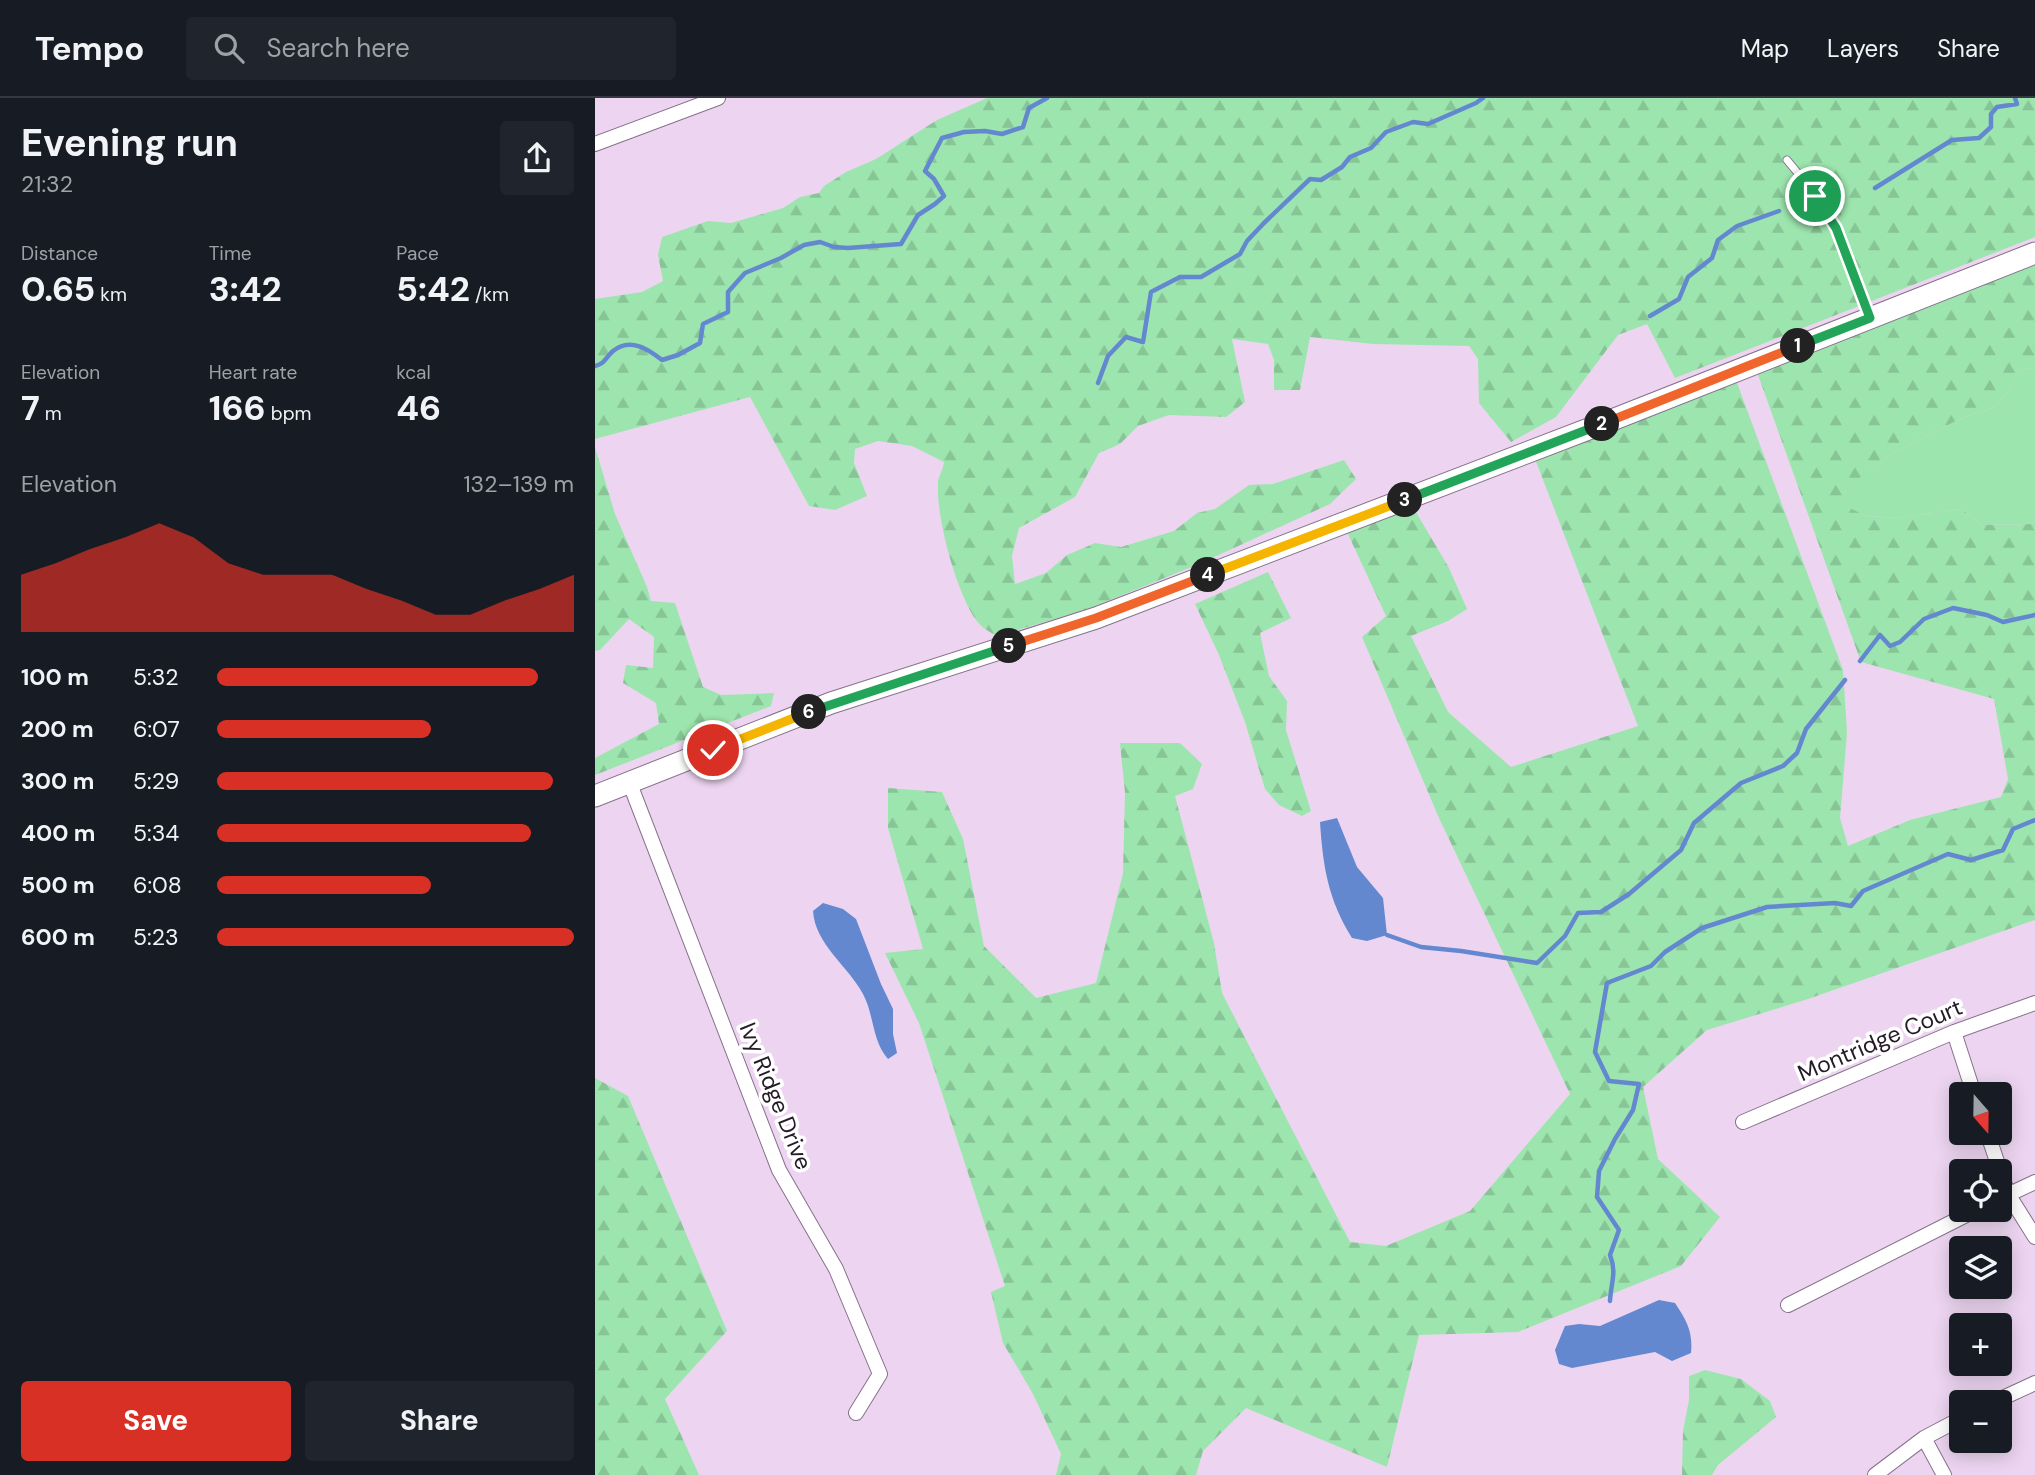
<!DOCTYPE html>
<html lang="en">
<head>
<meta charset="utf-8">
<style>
  :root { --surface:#171b24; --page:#20242c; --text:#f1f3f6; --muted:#9ea1a6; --line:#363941; --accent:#d93025 }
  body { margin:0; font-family:"DM Sans",sans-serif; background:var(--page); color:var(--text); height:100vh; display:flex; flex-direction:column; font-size:26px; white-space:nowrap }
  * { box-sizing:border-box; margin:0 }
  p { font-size:23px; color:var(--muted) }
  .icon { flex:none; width:38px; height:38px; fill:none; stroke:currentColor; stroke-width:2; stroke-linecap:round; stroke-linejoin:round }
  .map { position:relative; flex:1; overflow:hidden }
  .drawer { display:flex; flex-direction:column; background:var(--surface); width:595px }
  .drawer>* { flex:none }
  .needle { width:46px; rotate:160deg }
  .tools { position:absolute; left:1354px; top:984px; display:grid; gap:14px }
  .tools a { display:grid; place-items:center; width:63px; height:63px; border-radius:7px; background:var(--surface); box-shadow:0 4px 18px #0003; font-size:35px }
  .pin { position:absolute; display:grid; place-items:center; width:60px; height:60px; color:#fff; margin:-30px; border:4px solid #fff; border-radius:50%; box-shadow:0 2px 7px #0007 }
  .km { position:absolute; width:35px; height:35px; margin:-18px; border-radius:50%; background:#222; color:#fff; font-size:19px; line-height:35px; text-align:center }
  .round { display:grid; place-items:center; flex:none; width:74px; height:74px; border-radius:7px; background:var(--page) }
  .headline { display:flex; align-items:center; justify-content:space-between; height:119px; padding:0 21px }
  h1 { font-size:38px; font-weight:700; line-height:52px }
  .metrics { display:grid; grid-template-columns:repeat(3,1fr); gap:10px; height:119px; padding:7px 21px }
  .metrics div { display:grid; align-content:center }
  .metrics b { font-size:35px; font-weight:700 }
  .metrics small { font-size:19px; font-weight:400 }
  .metrics p { font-size:19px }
  .chart { height:196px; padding:14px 21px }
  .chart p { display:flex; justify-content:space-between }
  .chart svg { width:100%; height:126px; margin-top:7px; fill:var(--accent); opacity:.7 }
  .action { display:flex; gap:14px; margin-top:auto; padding:14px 21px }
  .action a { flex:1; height:80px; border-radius:7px; background:var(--accent); color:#fff; font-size:28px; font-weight:700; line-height:80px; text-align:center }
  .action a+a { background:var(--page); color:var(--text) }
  ul { padding:0 21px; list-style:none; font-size:23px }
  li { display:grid; grid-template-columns:112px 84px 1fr; align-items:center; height:52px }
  li i { height:18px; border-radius:9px; background:var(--accent) }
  header { display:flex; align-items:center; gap:42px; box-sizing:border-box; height:98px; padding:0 35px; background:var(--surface); border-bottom:2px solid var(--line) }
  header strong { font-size:33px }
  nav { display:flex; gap:38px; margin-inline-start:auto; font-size:24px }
  .search { width:490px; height:63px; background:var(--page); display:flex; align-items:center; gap:18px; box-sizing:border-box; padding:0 24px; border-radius:7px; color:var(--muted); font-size:26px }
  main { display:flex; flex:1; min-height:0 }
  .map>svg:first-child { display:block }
  .grass { fill:#9de5ae }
  .forest { fill:url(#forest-firs) }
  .water { fill:#6388d0 }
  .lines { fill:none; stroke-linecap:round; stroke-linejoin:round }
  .stream { stroke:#6388d0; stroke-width:4.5 }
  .lane-casing { stroke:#86718a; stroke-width:9 }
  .street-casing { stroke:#86718a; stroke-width:16 }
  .secondary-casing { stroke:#86718a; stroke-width:23 }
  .lane { stroke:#fff; stroke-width:7 }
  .street { stroke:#fff; stroke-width:14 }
  .secondary { stroke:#fff; stroke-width:21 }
  .split-1-casing { stroke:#fff; stroke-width:14 }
  .split-2-casing { stroke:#fff; stroke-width:14 }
  .split-3-casing { stroke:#fff; stroke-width:14 }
  .split-4-casing { stroke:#fff; stroke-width:14 }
  .split-5-casing { stroke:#fff; stroke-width:14 }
  .split-6-casing { stroke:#fff; stroke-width:14 }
  .split-7-casing { stroke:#fff; stroke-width:14 }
  .split-1 { stroke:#22a559; stroke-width:9 }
  .split-2 { stroke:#f0652b; stroke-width:9 }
  .split-3 { stroke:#22a559; stroke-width:9 }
  .split-4 { stroke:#f5b400; stroke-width:9 }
  .split-5 { stroke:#f0652b; stroke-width:9 }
  .split-6 { stroke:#22a559; stroke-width:9 }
  .split-7 { stroke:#f5b400; stroke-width:9 }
  .labels { text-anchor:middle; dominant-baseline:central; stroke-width:7; stroke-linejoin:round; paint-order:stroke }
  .street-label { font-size:23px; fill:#231b25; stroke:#fff }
</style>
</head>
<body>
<header>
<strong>Tempo</strong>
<div class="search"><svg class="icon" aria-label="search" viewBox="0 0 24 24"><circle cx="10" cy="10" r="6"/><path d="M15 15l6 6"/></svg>Search here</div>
<nav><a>Map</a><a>Layers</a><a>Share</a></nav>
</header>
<main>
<section class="drawer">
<div class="headline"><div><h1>Evening run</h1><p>21:32</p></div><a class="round"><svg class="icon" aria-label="share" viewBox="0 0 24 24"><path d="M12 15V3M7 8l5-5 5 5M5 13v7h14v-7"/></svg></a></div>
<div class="metrics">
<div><p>Distance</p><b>0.65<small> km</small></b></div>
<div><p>Time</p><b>3:42</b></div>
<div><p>Pace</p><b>5:42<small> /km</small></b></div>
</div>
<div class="metrics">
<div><p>Elevation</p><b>7<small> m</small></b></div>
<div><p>Heart rate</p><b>166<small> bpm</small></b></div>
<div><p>kcal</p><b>46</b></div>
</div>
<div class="chart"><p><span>Elevation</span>132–139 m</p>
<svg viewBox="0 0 160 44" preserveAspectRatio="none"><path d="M0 44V24L10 20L20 15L30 11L40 6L50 11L60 20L70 24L80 24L90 24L100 29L110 33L120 38L130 38L140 33L150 29L160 24V44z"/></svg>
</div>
<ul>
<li><b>100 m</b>5:32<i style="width:90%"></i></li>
<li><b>200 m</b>6:07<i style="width:60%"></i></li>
<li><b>300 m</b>5:29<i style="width:94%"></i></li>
<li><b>400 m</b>5:34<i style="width:88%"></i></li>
<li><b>500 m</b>6:08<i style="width:60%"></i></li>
<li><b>600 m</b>5:23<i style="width:100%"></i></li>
</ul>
<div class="action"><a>Save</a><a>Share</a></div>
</section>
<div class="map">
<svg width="1440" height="1377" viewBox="0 0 1440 1377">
  <defs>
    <pattern id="forest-firs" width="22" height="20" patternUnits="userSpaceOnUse" patternTransform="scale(1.75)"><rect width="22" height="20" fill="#9de5ae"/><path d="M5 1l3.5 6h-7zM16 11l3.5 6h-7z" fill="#87c496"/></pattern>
  </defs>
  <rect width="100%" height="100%" fill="#edd5f1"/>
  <path class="grass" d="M 1431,270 L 1440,272 L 1440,422 L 1436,426 L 1387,427 L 1367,411 L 1303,420 L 1271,418 L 1252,409 L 1250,390 L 1295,356 L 1367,320 L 1400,309 L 1416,291 L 1419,279 Z"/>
  <path class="forest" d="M 392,0 L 1440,0 L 1440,139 L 1080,280 L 1052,226 L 1023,237 L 961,319 L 916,344 L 884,305 L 883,261 L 874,248 L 778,246 L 715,239 L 705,292 L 679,292 L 679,262 L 673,246 L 637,241 L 650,304 L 631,319 L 574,317 L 543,328 L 525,346 L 504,355 L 480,399 L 424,430 L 417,458 L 420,486 L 451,475 L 472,457 L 500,445 L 526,449 L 579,433 L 602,415 L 620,411 L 654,387 L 678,386 L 749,362 L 761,381 L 735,406 L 604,466 L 493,511 L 403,538 C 394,534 387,530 381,522 C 361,493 341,420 343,385 C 343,379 348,372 349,364 L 317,348 L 283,343 L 260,351 L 259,365 L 272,398 L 240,412 L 214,408 L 155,299 L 0,341 L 0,201 L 47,194 L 68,183 L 63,157 L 67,139 L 113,123 L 136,125 L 188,110 L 205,99 L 224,95 L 229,88 L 251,74 L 281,61 L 342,22 Z
    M 1440,164 L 1440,272 L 1431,270 L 1420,279 L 1416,291 L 1400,309 L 1367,320 L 1295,356 L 1250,391 L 1253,409 L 1271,418 L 1303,420 L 1367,411 L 1387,427 L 1436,426 L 1440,422 L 1440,822 L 1210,902 L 1112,932 L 1048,989 L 1063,1061 L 1125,1119 L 1086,1168 L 923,1234 L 824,1237 L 792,1369 L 651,1310 L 608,1353 L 601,1377 L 461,1377 L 466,1356 L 438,1296 L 408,1245 L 396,1194 L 410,1188 L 324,925 L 290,855 L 328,851 L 293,730 L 293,690 L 347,694 L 368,741 L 389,848 L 441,900 L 501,885 L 528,775 L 530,695 L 525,645 L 585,645 L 607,666 L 598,691 L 580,698 L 619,845 L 627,895 L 755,1144 L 791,1148 L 875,1113 L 975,996 L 844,720 L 767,539 L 791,518 L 752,434 L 818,409 L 854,470 L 872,511 L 853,523 L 816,538 L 853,614 L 916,669 L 1043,628 L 940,361 L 1141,282 L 1248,572 L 1252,635 L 1245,720 L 1253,748 L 1315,722 L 1406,699 L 1413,681 L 1399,601 L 1266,564 L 1162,274 Z
    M 0,349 L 20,416 L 52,489 L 56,503 L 80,505 L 108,589 L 126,597 L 179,595 L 176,608 L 0,677 L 0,660 L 64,626 L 61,605 L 28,585 L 31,567 L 58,570 L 59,539 L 34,521 L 5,552 L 0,553 Z
    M 673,474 L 696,520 L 665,535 L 674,578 L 692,603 L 691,632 L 716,713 L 707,718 L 684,707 L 670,691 L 650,624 L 624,557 L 600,506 Z
    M 0,980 L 33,998 L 132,1233 L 70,1301 L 104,1377 L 0,1377 Z
    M 1110,1272 L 1146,1281 L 1175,1303 L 1181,1319 L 1123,1367 L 1117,1377 L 1087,1377 L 1088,1333 L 1094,1302 L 1094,1278 Z"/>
  <path class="water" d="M 742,720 L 762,769 L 788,800 L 792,837 L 772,843 L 757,840 C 733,801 728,769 725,724 Z
    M 228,805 L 248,811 L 261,821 L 286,886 L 298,911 L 298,936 L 302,955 L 293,961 C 277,943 279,916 268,896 C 253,868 220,846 218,813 Z
    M 1064,1202 L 1080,1205 C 1092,1223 1098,1234 1096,1255 L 1077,1263 L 1060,1254 L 977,1270 L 964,1266 L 960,1252 L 970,1228 L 984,1226 L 1005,1228 Z"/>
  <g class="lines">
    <path class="stream" d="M 1280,90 L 1357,42 L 1384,40 L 1396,29 L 1396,16 L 1402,9 L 1422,6 L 1420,0
      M 1055,218 L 1084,201 L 1093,179 L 1117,160 L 1123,142 L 1142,128 L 1184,113
      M 0,268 C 11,265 10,260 18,253 C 35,239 53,251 67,262 L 83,257 L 105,245 L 108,226 L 133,214 L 133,194 L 150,175 L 186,160 L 209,147 L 225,144 L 239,149 L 253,150 L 306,146 L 323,117 L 340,106 L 349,98 L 339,81 L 330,73 L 347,40 L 369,34 L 390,33 L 407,36 L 428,29 L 434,10 L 452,0
      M 503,285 L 513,258 L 531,239 L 548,244 L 556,194 L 585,179 L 606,179 L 645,156 L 652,143 L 669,125 L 715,81 L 726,82 L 747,69 L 755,59 L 776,50 L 791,34 L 818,24 L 833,26 L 881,5 L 888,0
      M 1265,563 L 1285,537 L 1295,548 L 1305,544 L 1329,521 L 1358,510 L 1392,517 L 1408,524 L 1440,517
      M 792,837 L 826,849 L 866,853 L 942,865 L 970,838 L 983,815 L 1006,814 L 1034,796 L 1086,752 L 1099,725 L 1146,685 L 1188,668 L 1202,655 L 1211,631 L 1250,582
      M 1015,1203 C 1016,1184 1022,1175 1015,1157 L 1024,1132 L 1002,1099 L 1004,1073 L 1020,1041 L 1038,1012 L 1044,986 L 1014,983 L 1000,954 L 1012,885 L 1056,868 L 1070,854 L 1107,830 L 1172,809 L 1240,805 L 1256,808 L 1268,793 L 1353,756 L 1376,762 L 1408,752 L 1418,731 L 1440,722"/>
    <g class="lane-casing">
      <path id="lane" d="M 1192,62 L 1211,85 L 1241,130 L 1274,218"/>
    </g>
    <g class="street-casing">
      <path id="street" d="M 0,46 L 123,0
        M 35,686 L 184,1072 L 241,1171 L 285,1276 L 261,1315
        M 1359,934 L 1379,996
        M 1148,1024 L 1359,934 L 1440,905
        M 1392,1034 L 1413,1096 L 1440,1139
        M 1406,1100 L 1440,1084
        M 1193,1207 L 1383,1111
        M 1399,1304 L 1440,1285
        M 1329,1340 L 1349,1377
        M 1280,1377 L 1329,1340 L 1367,1320"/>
    </g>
    <g class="secondary-casing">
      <path id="secondary" d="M 0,698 L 236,605 L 501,520 L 1017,322 L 1440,155"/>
    </g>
    <use href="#lane" class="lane"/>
    <use href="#street" class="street"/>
    <use href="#secondary" class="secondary"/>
  </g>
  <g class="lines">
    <g class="split-1-casing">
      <path id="split-1" d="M 1203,248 L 1275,220 L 1241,130 L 1220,98"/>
    </g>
    <g class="split-2-casing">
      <path id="split-2" d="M 1007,326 L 1203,248"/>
    </g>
    <g class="split-3-casing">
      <path id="split-3" d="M 810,402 L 1007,326"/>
    </g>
    <g class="split-4-casing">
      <path id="split-4" d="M 613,477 L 810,402"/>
    </g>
    <g class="split-5-casing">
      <path id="split-5" d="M 414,548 L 501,520 L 613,477"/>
    </g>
    <g class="split-6-casing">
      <path id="split-6" d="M 214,614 L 414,548"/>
    </g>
    <g class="split-7-casing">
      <path id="split-7" d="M 118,652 L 214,614"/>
    </g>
    <use href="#split-1" class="split-1"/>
    <use href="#split-2" class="split-2"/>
    <use href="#split-3" class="split-3"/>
    <use href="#split-4" class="split-4"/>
    <use href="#split-5" class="split-5"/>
    <use href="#split-6" class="split-6"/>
    <use href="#split-7" class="split-7"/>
  </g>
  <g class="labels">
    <g class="street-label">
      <text transform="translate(1285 942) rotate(-23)">Montridge Court</text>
      <text transform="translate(181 998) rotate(68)">Ivy Ridge Drive</text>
    </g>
  </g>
</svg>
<div class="tools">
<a><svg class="needle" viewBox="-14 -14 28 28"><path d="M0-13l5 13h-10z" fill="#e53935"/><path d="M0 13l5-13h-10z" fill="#9ea1a6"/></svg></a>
<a><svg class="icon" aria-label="locate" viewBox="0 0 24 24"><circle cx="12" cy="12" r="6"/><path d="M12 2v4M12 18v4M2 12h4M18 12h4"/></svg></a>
<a><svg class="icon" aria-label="layers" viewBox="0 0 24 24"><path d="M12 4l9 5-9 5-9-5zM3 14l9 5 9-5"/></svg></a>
<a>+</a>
<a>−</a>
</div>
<div class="pin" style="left:1220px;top:98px;background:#1e9e55"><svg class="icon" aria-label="arrive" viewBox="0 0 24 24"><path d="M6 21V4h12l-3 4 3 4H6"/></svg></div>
<div class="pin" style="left:118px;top:652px;background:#d93025"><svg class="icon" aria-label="check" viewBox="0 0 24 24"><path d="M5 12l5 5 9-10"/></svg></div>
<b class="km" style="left:1203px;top:248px">1</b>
<b class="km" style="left:1007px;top:326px">2</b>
<b class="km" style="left:810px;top:402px">3</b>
<b class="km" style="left:613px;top:477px">4</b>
<b class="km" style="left:414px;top:548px">5</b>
<b class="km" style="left:214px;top:614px">6</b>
</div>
</main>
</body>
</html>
